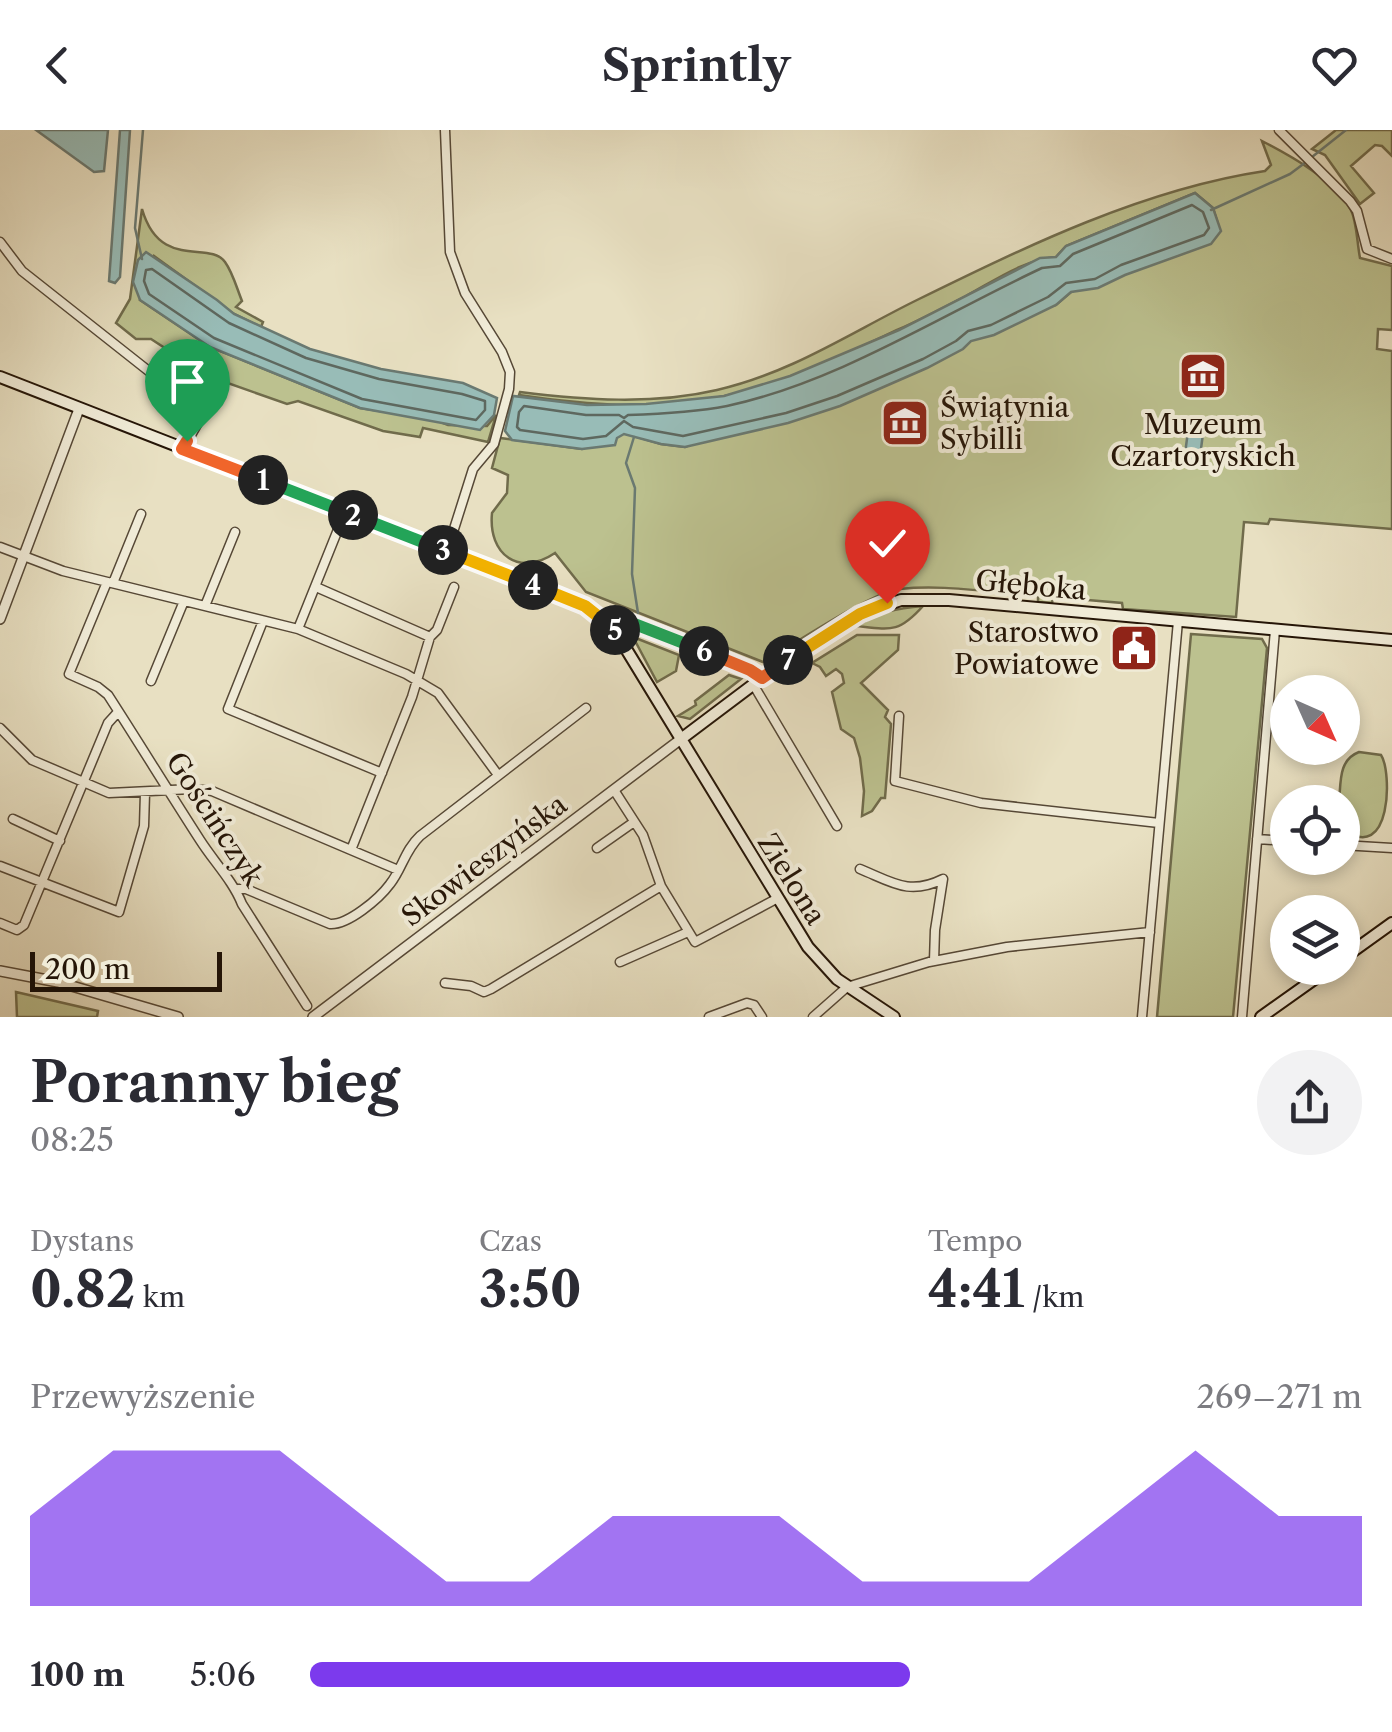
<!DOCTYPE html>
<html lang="pl">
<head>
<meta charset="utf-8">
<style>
  :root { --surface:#fff; --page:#f2f2f3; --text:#2b2b33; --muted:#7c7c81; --accent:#7c3aed }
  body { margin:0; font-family:"Libre Caslon Text",serif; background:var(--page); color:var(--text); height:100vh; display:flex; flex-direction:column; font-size:38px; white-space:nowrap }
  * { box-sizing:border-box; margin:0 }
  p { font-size:32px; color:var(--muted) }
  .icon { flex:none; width:55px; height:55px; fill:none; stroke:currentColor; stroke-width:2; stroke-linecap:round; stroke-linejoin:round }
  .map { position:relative; height:887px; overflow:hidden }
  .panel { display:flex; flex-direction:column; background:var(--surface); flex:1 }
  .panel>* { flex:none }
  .needle { width:65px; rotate:135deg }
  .buttons { position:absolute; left:1270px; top:545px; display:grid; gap:20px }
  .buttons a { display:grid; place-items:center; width:90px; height:90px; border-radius:50%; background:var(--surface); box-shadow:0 5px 15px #0003; font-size:50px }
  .scale { position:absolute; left:30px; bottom:25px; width:192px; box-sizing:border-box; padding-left:10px; border:5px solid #251507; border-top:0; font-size:28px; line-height:35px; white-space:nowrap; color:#251507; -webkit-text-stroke:8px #f0ebd7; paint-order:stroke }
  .pin { position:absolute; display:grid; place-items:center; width:85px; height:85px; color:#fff; margin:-102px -42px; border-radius:50% 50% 50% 0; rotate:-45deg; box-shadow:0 0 10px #0007 }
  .pin .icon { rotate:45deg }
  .km { position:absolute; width:50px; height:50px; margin:-25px; border-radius:50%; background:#222; color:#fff; font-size:28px; line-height:50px; text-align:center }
  .round { display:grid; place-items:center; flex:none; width:105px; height:105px; border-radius:52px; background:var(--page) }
  .headline { display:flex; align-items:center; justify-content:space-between; height:170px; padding:0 30px }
  h1 { font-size:55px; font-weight:800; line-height:75px }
  .figures { display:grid; grid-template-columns:repeat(3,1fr); gap:15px; height:170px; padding:10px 30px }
  .figures div { display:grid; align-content:center }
  .figures b { font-size:50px; font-weight:800 }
  .figures small { font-size:28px; font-weight:400 }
  .figures p { font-size:28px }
  .chart { height:280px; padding:20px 30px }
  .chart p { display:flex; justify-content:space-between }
  .chart svg { width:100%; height:180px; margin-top:10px; fill:var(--accent); opacity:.7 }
  ul { padding:0 30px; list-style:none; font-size:32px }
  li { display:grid; grid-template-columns:160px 120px 1fr; align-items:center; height:75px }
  li i { height:25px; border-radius:12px; background:var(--accent) }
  header { display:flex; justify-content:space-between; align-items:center; height:130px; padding:0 30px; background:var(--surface); font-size:45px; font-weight:800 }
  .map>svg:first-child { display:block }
  .green { fill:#bcc18f; stroke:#706b4b; stroke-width:2.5 }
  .water { fill:#98bcb7; stroke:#6a7971; stroke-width:2.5 }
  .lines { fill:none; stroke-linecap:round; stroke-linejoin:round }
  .shore { stroke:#5e685f; stroke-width:2.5 }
  .stream { stroke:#6a7971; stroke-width:2.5 }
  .minor-casing { stroke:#564836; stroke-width:11 }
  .tertiary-casing { stroke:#564836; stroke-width:12 }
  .secondary-casing { stroke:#251507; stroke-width:14 }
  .minor { stroke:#f0ebd7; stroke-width:8 }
  .tertiary { stroke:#f0ebd7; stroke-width:9 }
  .secondary { stroke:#f0ebd7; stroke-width:10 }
  .split-1-casing { stroke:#fff; stroke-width:20 }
  .split-2-casing { stroke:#fff; stroke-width:20 }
  .split-3-casing { stroke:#fff; stroke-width:20 }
  .split-4-casing { stroke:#fff; stroke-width:20 }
  .split-5-casing { stroke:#fff; stroke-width:20 }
  .split-6-casing { stroke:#fff; stroke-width:20 }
  .split-7-casing { stroke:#fff; stroke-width:20 }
  .split-8-casing { stroke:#fff; stroke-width:20 }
  .split-1 { stroke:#f0652b; stroke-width:12 }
  .split-2 { stroke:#22a559; stroke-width:12 }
  .split-3 { stroke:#22a559; stroke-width:12 }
  .split-4 { stroke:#f5b400; stroke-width:12 }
  .split-5 { stroke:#f5b400; stroke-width:12 }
  .split-6 { stroke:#22a559; stroke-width:12 }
  .split-7 { stroke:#f0652b; stroke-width:12 }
  .split-8 { stroke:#f5b400; stroke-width:12 }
  .labels { text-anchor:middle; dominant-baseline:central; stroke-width:8; stroke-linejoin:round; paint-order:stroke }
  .poi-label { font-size:28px; fill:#251507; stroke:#f0ebd7; text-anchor:start }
  .street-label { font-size:28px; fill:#251507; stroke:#f0ebd7 }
</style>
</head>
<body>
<header><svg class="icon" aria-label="back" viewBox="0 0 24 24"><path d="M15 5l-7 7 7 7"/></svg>Sprintly<svg class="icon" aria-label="heart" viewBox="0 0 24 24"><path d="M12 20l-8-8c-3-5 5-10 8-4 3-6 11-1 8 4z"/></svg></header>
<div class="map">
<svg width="1392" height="887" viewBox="0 0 1392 887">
  <rect width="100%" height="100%" fill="#e8e0c2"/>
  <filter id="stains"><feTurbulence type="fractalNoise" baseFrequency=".002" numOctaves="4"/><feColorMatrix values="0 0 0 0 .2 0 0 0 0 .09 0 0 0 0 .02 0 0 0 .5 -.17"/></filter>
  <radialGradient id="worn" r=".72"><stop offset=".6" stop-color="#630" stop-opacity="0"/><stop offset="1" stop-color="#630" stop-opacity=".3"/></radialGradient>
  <path class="green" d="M 1336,0 L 1392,0 L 1392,26 L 1382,16 L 1375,15 L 1351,36 L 1374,63 L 1360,74 L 1325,25 L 1312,19 Z
    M 1262,11 C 1289,25 1337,51 1351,80 C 1357,93 1357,113 1360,128 L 1392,136 L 1392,200 L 1378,199 L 1377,219 L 1392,221 L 1392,399 L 1270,389 L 1268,394 L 1244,392 L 1236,487 L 1123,479 L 1122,473 L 1053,467 L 1052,473 L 1038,472 L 1038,465 C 991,463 944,454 900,459 C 869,463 795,514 763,532 L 586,462 L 555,423 C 519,447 488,425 492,383 L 507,363 L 508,345 L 492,338 L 500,308 L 582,319 L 624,303 L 661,314 L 685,317 L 960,206 L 1056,175 L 1071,162 L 1218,94 L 1213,78 L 1195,63 L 1066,116 L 1056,127 C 1023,130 994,151 966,166 C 943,178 920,190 897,200 C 843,226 784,253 725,266 C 657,281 587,275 519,265 L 520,262 C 584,270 653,275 717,260 C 791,243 850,203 917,170 C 1027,116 1144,59 1265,41 L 1271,35 Z
    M 142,79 C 160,141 209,110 225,132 C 233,143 237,159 242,171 L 236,177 L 263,192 L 261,197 L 234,184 L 154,126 L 140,170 L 210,217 L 360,278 L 433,289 L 448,295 L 487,296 L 496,285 L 488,312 L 423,298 L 420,307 L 383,301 L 298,271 L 287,274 L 208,246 L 151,209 L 136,209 L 116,193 L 130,169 Z
    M 923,476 C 899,503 891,500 857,496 C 878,482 897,478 923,476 Z
    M 1191,504 L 1262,509 L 1267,518 L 1233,887 L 1157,887 Z
    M 857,505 L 899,505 L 898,520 L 861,553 L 888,580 L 885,587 L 891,594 L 885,668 L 881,668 L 872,681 L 862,686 L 864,661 L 860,628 L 854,608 L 841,599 L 832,562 L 844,553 L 842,544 L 836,539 L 826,546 L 820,537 L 812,533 Z
    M 633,507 L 679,525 L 676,541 L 657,552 Z
    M 729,545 L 741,549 L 690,589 L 678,586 L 696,575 L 695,571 Z
    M 1359,622 L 1381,625 C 1392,641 1392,735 1343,699 L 1342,672 L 1339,672 C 1341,653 1338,630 1359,622 Z
    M 16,862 L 98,881 L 97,887 L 17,887 Z"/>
  <path class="water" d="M 36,0 L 108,0 L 104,41 L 94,42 Z
    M 120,0 L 130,0 L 120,147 L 115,153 L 109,151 Z
    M 1195,63 L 1213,78 L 1221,101 L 1211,114 L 1125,145 L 1098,158 L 1071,162 L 1056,175 L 994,205 L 971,211 L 963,219 L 927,238 L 840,276 L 788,293 L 685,317 L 661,314 L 624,304 L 617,308 L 615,315 L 582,319 L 512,310 L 505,301 L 513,266 L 587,275 L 646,274 L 724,266 L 790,246 L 899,200 L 1040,128 L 1056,127 L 1066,116 Z
    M 146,122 L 217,170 L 234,184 L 310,219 L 381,239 L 463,253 L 497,268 L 494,285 L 480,300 L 360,278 L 210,217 L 140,170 L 133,152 L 138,130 Z
    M 1189,294 L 1204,296 L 1199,334 L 1184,331 Z"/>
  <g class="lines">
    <path class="shore" d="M 1192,75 L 1203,82 L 1209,98 L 1204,105 L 1121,135 L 1095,149 L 1066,153 L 1048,167 L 991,195 L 968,201 L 956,211 L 923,229 L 837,266 L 786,283 L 683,306 L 633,297 L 624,291 L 606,306 L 583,309 L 520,300 L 517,297 L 519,282 L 524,276 L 586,285 L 619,285 L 624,288 L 628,285 C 660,284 696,282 727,276 C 838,252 941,185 1042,138 L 1060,136 L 1073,124 Z
      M 152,139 L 229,193 L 306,228 L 379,249 L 462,264 L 485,271 L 485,280 L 476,290 L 362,269 L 214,208 L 149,164 L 144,151 L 146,140 Z"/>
    <path class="stream" d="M 1312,27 L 1346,0
      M 1211,80 L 1290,44 L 1306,32
      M 142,129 L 135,98 L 143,0
      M 634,307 L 626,333 L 635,358 L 632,444 L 638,483"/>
    <g class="minor-casing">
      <path id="minor" d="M 445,0 L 450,122 L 465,163 L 502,222 L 510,242 L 509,259 L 494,314 L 473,339 L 447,421
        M 1279,0 L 1350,71 L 1357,81 L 1367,119 L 1392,129
        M 0,112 L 22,141 L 203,284 L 183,319
        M 0,417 L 63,441 L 298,499 L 345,382
        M 107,452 L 69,544 L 98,557 L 108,565 C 139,613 169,662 200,710 C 214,732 233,751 242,774 L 307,876
        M 113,453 L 141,384
        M 316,457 L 430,507
        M 205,476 L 235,402
        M 263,491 L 228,579 L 382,643
        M 298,499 L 406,544 L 438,563 L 498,645
        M 614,501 L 632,493 L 750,540 L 762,548
        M 151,551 L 184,471
        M 753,554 L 837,696
        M 899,586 L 895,651 L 981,673 L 1159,693
        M 0,598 L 32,630 L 109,663 L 192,659 L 212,661 L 398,740
        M 614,660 L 643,705 L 661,756 L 695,812 L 778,768
        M 13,689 L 60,711
        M 1257,709 L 1288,711
        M 1342,715 L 1392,718
        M 597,718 L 634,692
        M 351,720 L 412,567 L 430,507 L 437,500 L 454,457
        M 0,736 L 119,782 L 144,696 L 145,663
        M 860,739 C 892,752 909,766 943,749 L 935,800 L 934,831
        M 238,759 L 246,759 L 330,794 C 348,795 379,769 390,754 C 402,739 405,720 420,706 L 586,578
        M 0,793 L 17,800 L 24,795 L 108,593 L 118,582
        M 620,832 L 688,802
        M 445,853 L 471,856 L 484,862 L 491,859 L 661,756
        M 709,887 L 747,873 L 754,875 L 762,887
        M 813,887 L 847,857 L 929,832 L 1007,817 L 1150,802
        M 1142,887 L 1178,491
        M 1242,887 L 1275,500"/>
    </g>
    <g class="tertiary-casing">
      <path id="tertiary" d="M 0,489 L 79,279
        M 0,841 L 58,852 L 178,887
        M 313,887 L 681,609"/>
    </g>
    <g class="secondary-casing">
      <path id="secondary" d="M 0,247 L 519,449 L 585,476 L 602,488 L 620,509 L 808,817 L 837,849 L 894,887
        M 681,609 L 762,548 L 860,484 L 901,470 L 949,470 L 1392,510
        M 1342,829 L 1392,793
        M 1261,887 L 1330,838"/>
    </g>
    <use href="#minor" class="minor"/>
    <use href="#tertiary" class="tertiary"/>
    <use href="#secondary" class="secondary"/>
  </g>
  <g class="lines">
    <g class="split-1-casing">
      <path id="split-1" d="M 187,311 L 182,319 L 263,350"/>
    </g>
    <g class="split-2-casing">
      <path id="split-2" d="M 263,350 L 353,385"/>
    </g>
    <g class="split-3-casing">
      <path id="split-3" d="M 353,385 L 443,420"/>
    </g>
    <g class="split-4-casing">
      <path id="split-4" d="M 443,420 L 533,455"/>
    </g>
    <g class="split-5-casing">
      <path id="split-5" d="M 533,455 L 585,476 L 615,500"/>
    </g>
    <g class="split-6-casing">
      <path id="split-6" d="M 615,500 L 632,493 L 704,521"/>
    </g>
    <g class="split-7-casing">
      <path id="split-7" d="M 704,521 L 750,540 L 762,548 L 788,530"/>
    </g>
    <g class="split-8-casing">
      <path id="split-8" d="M 788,530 L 860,484 L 887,473"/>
    </g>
    <use href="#split-1" class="split-1"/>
    <use href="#split-2" class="split-2"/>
    <use href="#split-3" class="split-3"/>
    <use href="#split-4" class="split-4"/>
    <use href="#split-5" class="split-5"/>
    <use href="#split-6" class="split-6"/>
    <use href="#split-7" class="split-7"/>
    <use href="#split-8" class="split-8"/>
  </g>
  <defs>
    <g id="museum-square" transform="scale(2.5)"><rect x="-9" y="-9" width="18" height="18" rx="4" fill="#8f2418" stroke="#f0ebd7"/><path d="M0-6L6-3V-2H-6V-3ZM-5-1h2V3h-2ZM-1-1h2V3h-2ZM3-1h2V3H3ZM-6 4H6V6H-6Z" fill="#fff"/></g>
    <g id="civic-square" transform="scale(2.5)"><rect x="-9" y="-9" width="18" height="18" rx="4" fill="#8f2418" stroke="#f0ebd7"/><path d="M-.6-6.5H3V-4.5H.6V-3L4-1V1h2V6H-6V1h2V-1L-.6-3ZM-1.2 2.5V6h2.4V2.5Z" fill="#fff"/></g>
  </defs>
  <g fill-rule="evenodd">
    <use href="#museum-square" x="1203" y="246"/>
    <use href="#museum-square" x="905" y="293"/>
    <use href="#civic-square" x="1134" y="518"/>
  </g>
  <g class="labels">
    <g class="poi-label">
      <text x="940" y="277">Świątynia<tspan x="940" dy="32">Sybilli</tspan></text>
      <text x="1203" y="294" text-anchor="middle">Muzeum<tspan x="1203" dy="32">Czartoryskich</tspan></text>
      <text x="1099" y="502" text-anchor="end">Starostwo<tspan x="1099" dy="32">Powiatowe</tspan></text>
    </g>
    <g class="street-label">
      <text transform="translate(1031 455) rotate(5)">Głęboka</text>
      <text transform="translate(215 689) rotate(57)">Gościńczyk</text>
      <text transform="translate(484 730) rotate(-37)">Skowieszyńska</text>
      <text transform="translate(792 749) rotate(58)">Zielona</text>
    </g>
  </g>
  <rect width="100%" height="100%" filter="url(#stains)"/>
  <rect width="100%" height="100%" fill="url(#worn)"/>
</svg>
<div class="buttons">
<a><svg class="needle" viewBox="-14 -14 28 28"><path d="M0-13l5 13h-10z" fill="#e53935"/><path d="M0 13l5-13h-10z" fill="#7c7c81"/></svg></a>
<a><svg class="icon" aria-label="locate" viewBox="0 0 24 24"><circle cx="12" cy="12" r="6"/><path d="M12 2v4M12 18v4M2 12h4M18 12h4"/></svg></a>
<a><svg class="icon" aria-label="layers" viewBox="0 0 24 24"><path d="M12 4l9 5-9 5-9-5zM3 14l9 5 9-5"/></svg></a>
</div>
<div class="scale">200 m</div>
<div class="pin" style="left:187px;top:311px;background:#1e9e55"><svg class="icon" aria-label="arrive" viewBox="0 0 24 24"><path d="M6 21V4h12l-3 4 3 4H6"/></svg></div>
<div class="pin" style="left:887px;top:473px;background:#d93025"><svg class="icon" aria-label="check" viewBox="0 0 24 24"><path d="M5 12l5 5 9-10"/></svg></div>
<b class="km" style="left:263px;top:350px">1</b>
<b class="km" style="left:353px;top:385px">2</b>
<b class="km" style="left:443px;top:420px">3</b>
<b class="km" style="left:533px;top:455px">4</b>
<b class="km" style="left:615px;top:500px">5</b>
<b class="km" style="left:704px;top:521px">6</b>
<b class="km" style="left:788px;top:530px">7</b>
</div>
<section class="panel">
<div class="headline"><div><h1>Poranny bieg</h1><p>08:25</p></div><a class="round"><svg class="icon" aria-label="share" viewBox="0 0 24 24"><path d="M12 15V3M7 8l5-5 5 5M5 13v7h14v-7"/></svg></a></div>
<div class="figures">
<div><p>Dystans</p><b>0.82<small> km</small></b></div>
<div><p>Czas</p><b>3:50</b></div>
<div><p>Tempo</p><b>4:41<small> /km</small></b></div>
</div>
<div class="chart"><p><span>Przewyższenie</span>269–271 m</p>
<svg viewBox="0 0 160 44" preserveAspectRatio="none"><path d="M0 44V22L10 6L20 6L30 6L40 22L50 38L60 38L70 22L80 22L90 22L100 38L110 38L120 38L130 22L140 6L150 22L160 22V44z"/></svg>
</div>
<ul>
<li><b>100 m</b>5:06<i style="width:57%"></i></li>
</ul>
</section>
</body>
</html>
